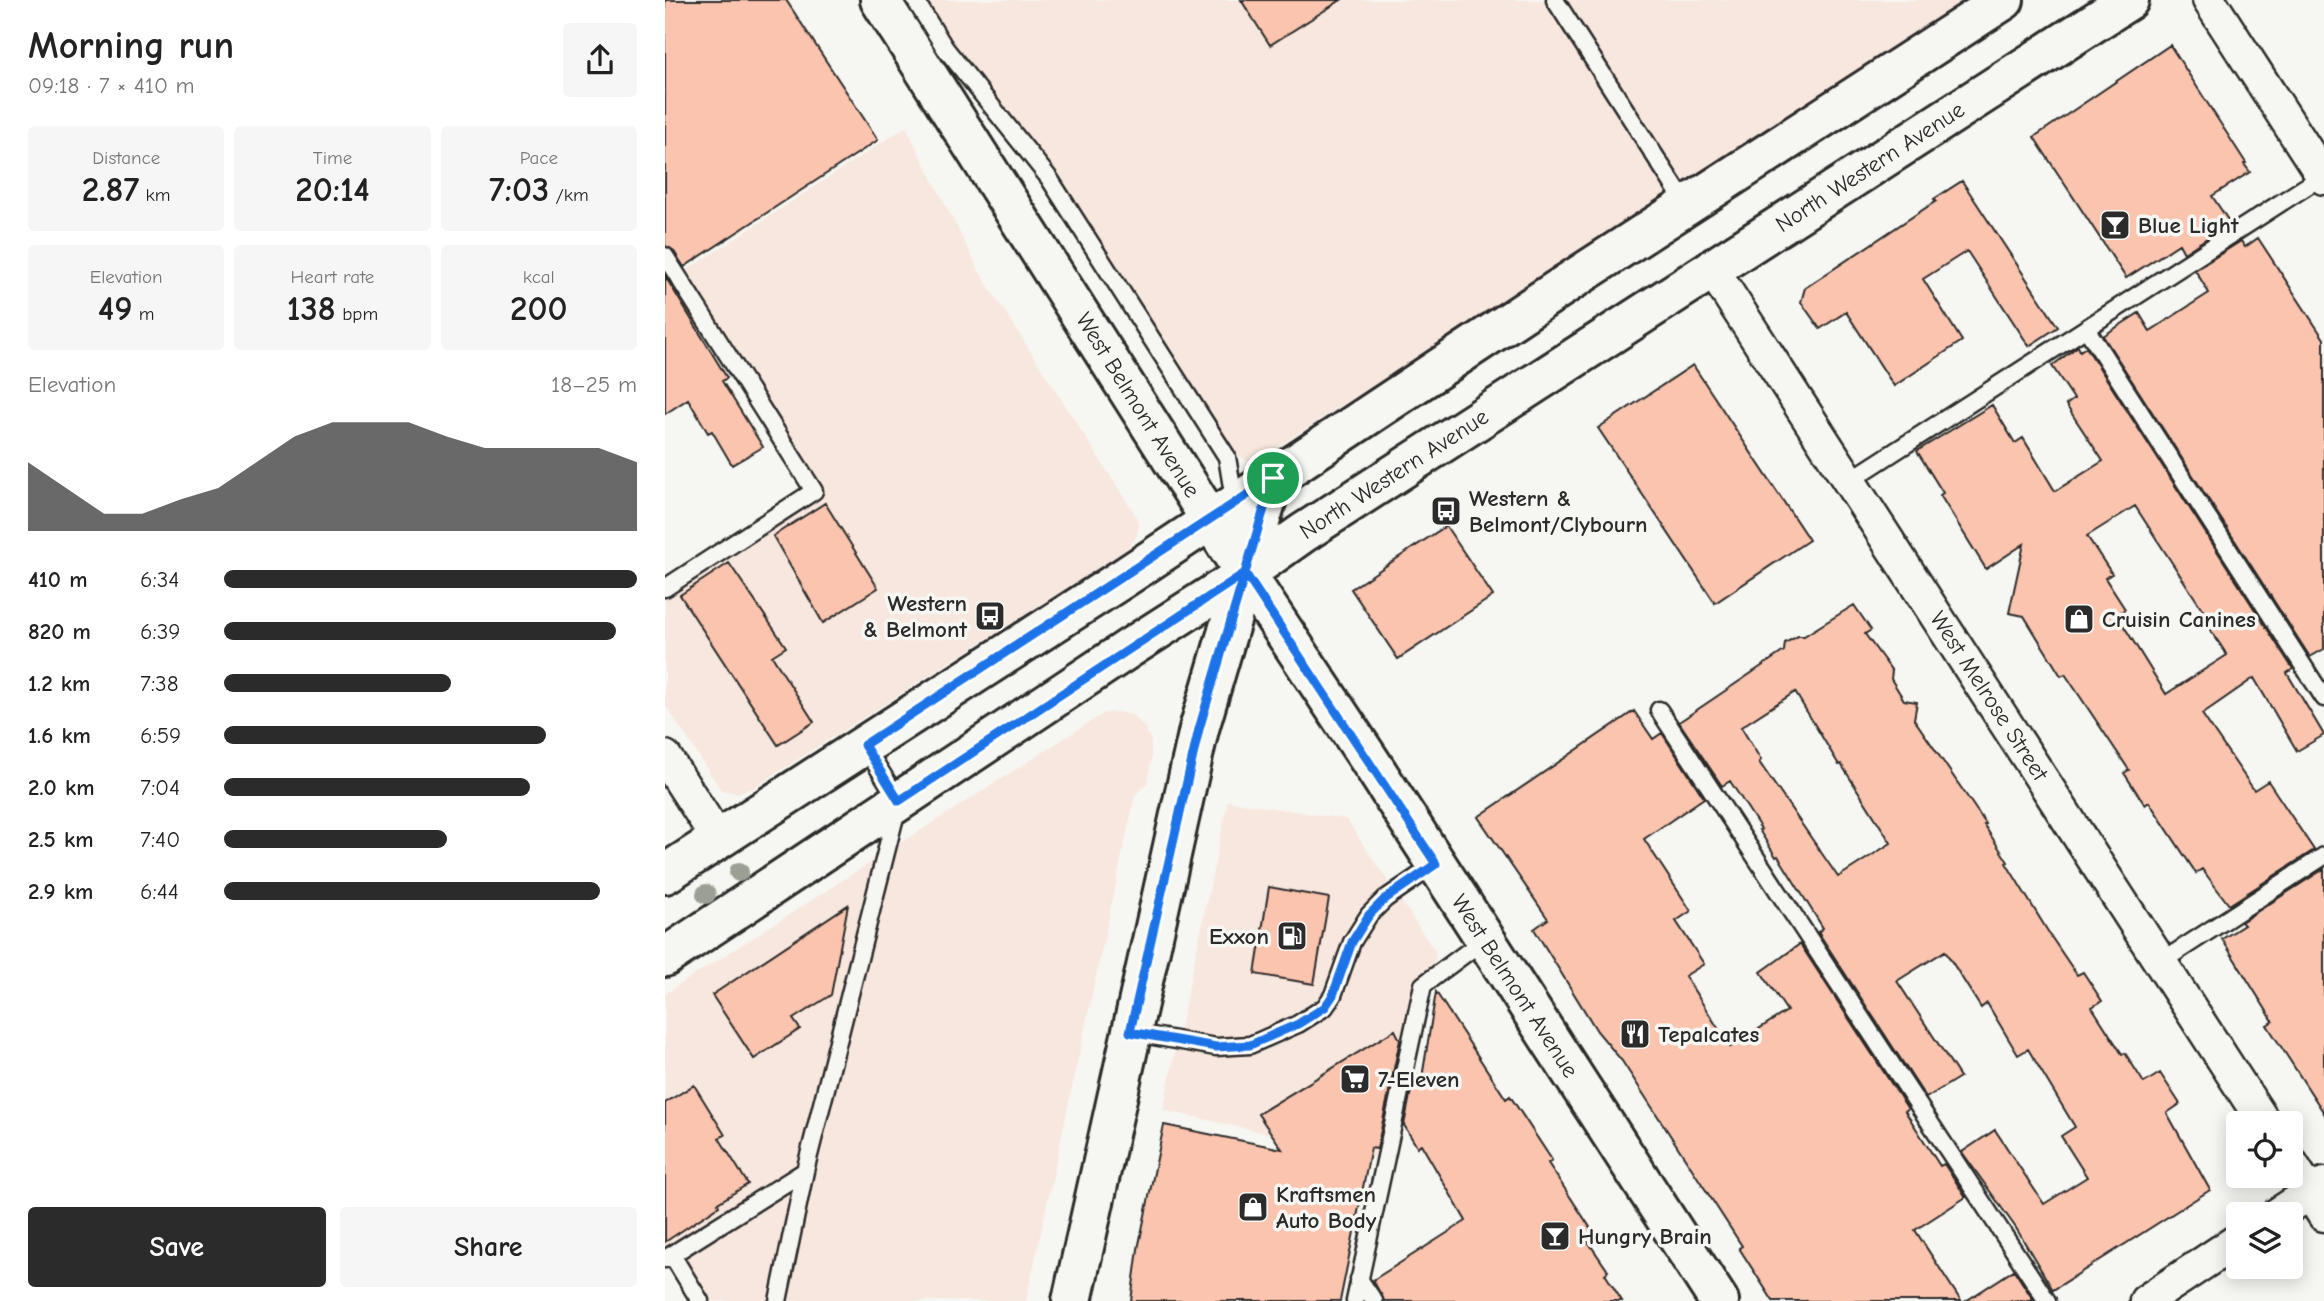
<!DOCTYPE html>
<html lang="en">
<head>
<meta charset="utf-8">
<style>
  :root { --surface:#fff; --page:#f6f6f6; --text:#222; --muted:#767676; --accent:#2b2b2b }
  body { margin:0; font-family:"Comic Neue",sans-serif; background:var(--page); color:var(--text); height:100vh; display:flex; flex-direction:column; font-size:26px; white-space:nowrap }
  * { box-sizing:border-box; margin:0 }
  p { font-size:23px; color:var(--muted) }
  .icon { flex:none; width:38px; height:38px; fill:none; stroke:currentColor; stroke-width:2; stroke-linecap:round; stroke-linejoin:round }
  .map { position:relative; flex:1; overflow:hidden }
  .sheet { display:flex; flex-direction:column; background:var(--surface); width:665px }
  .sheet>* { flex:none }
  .buttons { position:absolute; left:1561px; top:1111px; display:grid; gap:14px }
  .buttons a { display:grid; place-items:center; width:77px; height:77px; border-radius:7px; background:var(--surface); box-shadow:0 4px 18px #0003; font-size:35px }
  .pin { position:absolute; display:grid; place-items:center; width:60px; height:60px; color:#fff; margin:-30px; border:4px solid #fff; border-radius:50%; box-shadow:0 2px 7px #0007 }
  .round { display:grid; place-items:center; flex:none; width:74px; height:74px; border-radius:7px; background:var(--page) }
  .headline { display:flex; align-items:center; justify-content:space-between; height:119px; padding:0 28px }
  h1 { font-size:38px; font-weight:600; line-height:52px }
  .figures { display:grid; grid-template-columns:repeat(3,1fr); gap:10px; height:119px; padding:7px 28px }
  .figures div { display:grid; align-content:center; border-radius:7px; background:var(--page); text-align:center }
  .figures b { font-size:35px; font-weight:600 }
  .figures small { font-size:19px; font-weight:400 }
  .figures p { font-size:19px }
  .chart { height:196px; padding:14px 28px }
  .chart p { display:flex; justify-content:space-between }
  .chart svg { width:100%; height:126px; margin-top:7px; fill:var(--accent); opacity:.7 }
  .primary-button { display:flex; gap:14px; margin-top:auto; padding:14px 28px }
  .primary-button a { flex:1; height:80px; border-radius:7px; background:var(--accent); color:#fff; font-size:28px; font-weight:600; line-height:80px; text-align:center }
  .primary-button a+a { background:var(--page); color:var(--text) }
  ul { padding:0 28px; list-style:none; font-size:23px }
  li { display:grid; grid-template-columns:112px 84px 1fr; align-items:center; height:52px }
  li i { height:18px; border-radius:9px; background:var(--accent) }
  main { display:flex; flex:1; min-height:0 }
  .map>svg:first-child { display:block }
  .built { fill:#f8e7de }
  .building { fill:#fbc4ae; stroke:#2b2b2b; stroke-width:2; fill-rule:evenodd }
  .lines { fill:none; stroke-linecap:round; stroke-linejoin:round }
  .service-casing { stroke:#2b2b2b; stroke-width:21 }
  .minor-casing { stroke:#2b2b2b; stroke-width:37 }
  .secondary-casing { stroke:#2b2b2b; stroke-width:44 }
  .service { stroke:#f6f6f2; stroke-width:16 }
  .minor { stroke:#f6f6f2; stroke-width:32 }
  .secondary { stroke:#f6f6f2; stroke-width:38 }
  .tree { fill:#9ca094 }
  .route-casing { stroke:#fff; stroke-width:14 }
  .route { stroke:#1a73e8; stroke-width:9 }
  .labels { text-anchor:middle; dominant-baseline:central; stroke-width:7; stroke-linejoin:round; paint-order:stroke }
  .street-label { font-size:23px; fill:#2b2b2b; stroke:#f6f6f2 }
  .poi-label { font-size:23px; font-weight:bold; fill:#2b2b2b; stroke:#f6f6f2; text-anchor:start }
</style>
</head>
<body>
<main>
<section class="sheet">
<div class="headline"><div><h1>Morning run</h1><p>09:18 · 7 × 410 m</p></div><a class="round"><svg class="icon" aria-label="share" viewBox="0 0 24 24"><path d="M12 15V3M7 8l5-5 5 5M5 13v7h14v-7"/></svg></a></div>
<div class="figures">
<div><p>Distance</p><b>2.87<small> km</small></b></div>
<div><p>Time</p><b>20:14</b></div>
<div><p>Pace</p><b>7:03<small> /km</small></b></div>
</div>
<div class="figures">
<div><p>Elevation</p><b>49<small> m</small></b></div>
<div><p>Heart rate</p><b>138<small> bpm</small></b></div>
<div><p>kcal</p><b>200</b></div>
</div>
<div class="chart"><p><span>Elevation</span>18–25 m</p>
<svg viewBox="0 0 160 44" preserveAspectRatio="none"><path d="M0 44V20L10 29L20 38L30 38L40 33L50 29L60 20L70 11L80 6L90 6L100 6L110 11L120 15L130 15L140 15L150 15L160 20V44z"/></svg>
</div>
<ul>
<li><b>410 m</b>6:34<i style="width:100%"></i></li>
<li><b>820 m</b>6:39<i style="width:95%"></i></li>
<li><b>1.2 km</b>7:38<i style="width:55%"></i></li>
<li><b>1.6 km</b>6:59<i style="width:78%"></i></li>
<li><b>2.0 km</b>7:04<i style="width:74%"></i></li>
<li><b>2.5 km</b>7:40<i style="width:54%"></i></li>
<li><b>2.9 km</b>6:44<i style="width:91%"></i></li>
</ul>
<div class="primary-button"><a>Save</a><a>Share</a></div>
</section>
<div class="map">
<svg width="1659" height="1301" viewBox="0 0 1659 1301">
  <rect width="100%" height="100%" fill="#f6f6f2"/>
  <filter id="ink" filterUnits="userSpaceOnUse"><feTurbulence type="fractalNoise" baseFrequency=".0143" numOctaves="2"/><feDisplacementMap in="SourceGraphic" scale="14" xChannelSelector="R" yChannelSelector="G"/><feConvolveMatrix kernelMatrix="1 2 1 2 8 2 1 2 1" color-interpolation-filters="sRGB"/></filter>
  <g filter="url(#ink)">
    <path class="built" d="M 260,0 L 1299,0 L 590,462 L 582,461 L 569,452 L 396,182 L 284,37 Z
      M 241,127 L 315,273 L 471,516 L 474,527 L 470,539 L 458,552 L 88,788 L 72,793 L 56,790 L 0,704 L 0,588 L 149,491 L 13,276 Z
      M 453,712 L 467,715 L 480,728 L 486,741 L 486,760 L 482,783 L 470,795 L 361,1301 L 35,1301 L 0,1259 L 0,994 L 439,713 Z
      M 563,801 L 681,819 L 771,953 L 729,1162 L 498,1110 Z"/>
    <path class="building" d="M 0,0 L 121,0 L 213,140 L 19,267 L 8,250 L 0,246 Z
      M 576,0 L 676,0 L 605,45 Z
      M 1505,45 L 1581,163 L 1579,164 L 1585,172 L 1547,196 L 1565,223 L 1519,253 L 1514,244 L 1461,278 L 1369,137 Z
      M 1297,181 L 1393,327 L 1364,346 L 1302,251 L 1258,279 L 1297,341 L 1229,386 L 1181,312 L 1155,329 L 1136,302 L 1140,288 L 1271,201 L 1269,199 Z
      M 1593,238 L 1659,339 L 1659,649 L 1645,657 L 1438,336 L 1474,313 L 1485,331 L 1544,293 L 1530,270 L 1576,241 L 1580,247 Z
      M 0,276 L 62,378 L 57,381 L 98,447 L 67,465 L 47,431 L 43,433 L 23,399 L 0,414 Z
      M 1413,346 L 1415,351 L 1421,347 L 1628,669 L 1622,673 L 1659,735 L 1632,751 L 1589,678 L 1537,714 L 1589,790 L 1603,781 L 1649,850 L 1564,905 L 1537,869 L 1531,873 L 1484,802 L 1480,805 L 1459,773 L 1464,770 L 1400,674 L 1396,676 L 1359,616 L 1344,613 L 1359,544 L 1321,569 L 1275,495 L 1278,493 L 1252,451 L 1327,405 L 1350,443 L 1358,438 L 1390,491 L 1438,461 L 1401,405 L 1409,399 L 1387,366 ZM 1470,506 L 1543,618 L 1539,620 L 1562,655 L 1501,694 L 1452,615 L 1460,609 L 1440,578 L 1447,574 L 1422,536 Z
      M 1028,365 L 1144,540 L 1050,603 L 933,428 Z
      M 160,503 L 213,588 L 158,623 L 108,536 Z
      M 781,526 L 828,596 L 733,659 L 686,589 Z
      M 64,563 L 121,647 L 107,656 L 149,722 L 113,745 L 15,595 Z
      M 1189,605 L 1206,630 L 1200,634 L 1227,671 L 1226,679 L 1239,700 L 1252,702 L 1249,719 L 1321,824 L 1319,825 L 1343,862 L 1341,863 L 1387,938 L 1412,975 L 1418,972 L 1437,1001 L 1427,1007 L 1457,1054 L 1460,1053 L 1479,1083 L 1495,1073 L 1515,1104 L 1502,1113 L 1545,1190 L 1388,1290 L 1351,1228 L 1297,1152 L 1330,1130 L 1379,1204 L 1422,1177 L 1396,1136 L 1410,1127 L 1363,1049 L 1353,1055 L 1322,1003 L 1316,1008 L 1280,951 L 1232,981 L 1295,1077 L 1261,1098 L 1153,932 L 1158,928 L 1113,856 L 1111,857 L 1094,830 L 1096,829 L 1065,781 L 1057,786 L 1014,722 L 1119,651 L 1120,643 L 1133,636 L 1139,636 ZM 1130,692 L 1174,765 L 1176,764 L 1226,843 L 1173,877 L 1094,762 L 1096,760 L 1076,727 Z
      M 969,711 L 988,739 L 997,733 L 1039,798 L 979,839 L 1026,911 L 1011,921 L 1039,964 L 1020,976 L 1065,1047 L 1122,1011 L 1096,972 L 1135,944 L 1243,1109 L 1240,1111 L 1275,1166 L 1279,1164 L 1301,1197 L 1250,1230 L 1296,1301 L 1108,1301 L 1074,1248 L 1077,1246 L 957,1061 L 932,1031 L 869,929 L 883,919 L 813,817 Z
      M 1659,869 L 1659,1113 L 1602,1025 L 1608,1021 L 1557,939 L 1579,925 L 1576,922 Z
      M 604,887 L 664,898 L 649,984 L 590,974 Z
      M 183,905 L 166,995 L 128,1019 L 135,1029 L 89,1059 L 47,995 Z
      M 771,992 L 841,1099 L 845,1096 L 887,1160 L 883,1163 L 930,1235 L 922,1240 L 943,1271 L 940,1274 L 957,1301 L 719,1301 L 708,1280 L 801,1221 L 756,1144 L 752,1147 L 739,1125 L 750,1071 L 756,1084 Z
      M 730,1030 L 735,1040 L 712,1149 L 706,1148 L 675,1301 L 466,1301 L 473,1249 L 499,1125 L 617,1149 L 593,1114 Z
      M 29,1085 L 60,1135 L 54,1138 L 83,1184 L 53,1203 L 54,1206 L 0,1242 L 0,1103 Z
      M 1349,1270 L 1369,1301 L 1301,1301 Z"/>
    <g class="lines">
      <g class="service-casing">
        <path id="service" d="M 250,0 L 280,48 L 384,178 L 562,457 L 577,547
          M 890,0 L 1022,206
          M 0,256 L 149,491 L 0,588
          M 1421,328 L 1659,698
          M 1184,481 L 1659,175
          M 994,710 L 1382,1301
          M 1496,962 L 1659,856
          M 465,1032 L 551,1047 L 585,1045 L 633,1024 L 660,1007 L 668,995 L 687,942 L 704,915 L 720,899 L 771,864
          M 7,1255 L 35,1301
          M 0,1259 L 140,1171
          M 694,1279 L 709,1301
          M 113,1301 L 140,1171 L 234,801 L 199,745
          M 690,1301 L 758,985 L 820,939"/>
      </g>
      <g class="minor-casing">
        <path id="minor" d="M 1544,0 L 1659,178
          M 1047,269 L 1600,1124
          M 0,757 L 53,839
          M 1626,1163 L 1659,1215
          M 1613,1214 L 1659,1184
          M 1481,1301 L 1573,1240"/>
      </g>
      <g class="secondary-casing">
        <path id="secondary" d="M 215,0 L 564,549 L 705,761 L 1054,1301
          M 0,874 L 460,577 L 901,284 L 1339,0
          M 0,957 L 466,647 L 580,574 L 638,533 L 1464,0
          M 407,1301 L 534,729 L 608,478"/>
      </g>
      <use href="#service" class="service"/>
      <use href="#minor" class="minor"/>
      <use href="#secondary" class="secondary"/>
    </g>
    <g class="tree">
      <circle cx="74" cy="872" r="10"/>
      <circle cx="41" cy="894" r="10"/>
    </g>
  </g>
  <g class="lines" filter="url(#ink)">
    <g class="route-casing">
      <path id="route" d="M 608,478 L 199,745 L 234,801 L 580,573 L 534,729 L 465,1032 L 551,1047 L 585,1045 L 633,1024 L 660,1007 L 668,995 L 687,942 L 704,915 L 720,899 L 771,864 L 580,573 L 608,478"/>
    </g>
    <use href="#route" class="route"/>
  </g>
  <defs>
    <g id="bar-square" transform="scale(1.575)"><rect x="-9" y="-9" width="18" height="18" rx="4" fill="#2b2b2b" stroke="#f6f6f2"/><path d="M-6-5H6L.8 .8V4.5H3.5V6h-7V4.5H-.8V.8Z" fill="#fff"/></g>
    <g id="bus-square" transform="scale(1.575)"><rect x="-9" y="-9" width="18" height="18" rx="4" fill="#2b2b2b" stroke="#f6f6f2"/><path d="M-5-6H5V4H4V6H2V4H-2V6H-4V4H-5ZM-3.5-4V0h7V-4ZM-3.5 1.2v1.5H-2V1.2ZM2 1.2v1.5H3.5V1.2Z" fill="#fff"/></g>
    <g id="shop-square" transform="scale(1.575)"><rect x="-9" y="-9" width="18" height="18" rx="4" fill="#2b2b2b" stroke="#f6f6f2"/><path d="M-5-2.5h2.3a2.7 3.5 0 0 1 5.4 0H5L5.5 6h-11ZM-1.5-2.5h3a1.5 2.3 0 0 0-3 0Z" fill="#fff"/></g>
    <g id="fuel-square" transform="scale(1.575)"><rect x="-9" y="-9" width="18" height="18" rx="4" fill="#2b2b2b" stroke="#f6f6f2"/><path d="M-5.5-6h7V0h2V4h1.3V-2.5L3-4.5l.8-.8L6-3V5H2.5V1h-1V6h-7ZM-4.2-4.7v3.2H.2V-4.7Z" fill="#fff"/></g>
    <g id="restaurant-square" transform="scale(1.575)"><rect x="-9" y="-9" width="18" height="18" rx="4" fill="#2b2b2b" stroke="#f6f6f2"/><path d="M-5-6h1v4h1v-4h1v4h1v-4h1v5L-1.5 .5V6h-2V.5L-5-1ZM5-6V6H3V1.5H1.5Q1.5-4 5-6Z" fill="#fff"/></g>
    <g id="supermarket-square" transform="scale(1.575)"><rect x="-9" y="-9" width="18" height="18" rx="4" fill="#2b2b2b" stroke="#f6f6f2"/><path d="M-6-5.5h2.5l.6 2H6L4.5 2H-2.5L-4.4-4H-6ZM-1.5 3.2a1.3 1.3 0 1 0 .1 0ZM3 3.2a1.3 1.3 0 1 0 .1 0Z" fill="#fff"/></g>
  </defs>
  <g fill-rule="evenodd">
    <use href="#bar-square" x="1450" y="225"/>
    <use href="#bus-square" x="781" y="511"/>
    <use href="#bus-square" x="325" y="616"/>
    <use href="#shop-square" x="1414" y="619"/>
    <use href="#fuel-square" x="627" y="936"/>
    <use href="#restaurant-square" x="970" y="1034"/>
    <use href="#supermarket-square" x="690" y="1079"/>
    <use href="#shop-square" x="588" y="1207"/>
    <use href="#bar-square" x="890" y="1236"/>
  </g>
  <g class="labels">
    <g class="street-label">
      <text transform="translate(1205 167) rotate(-33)">North Western Avenue</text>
      <text transform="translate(473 405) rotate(58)">West Belmont Avenue</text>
      <text transform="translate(729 474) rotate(-33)">North Western Avenue</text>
      <text transform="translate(1324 696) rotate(57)">West Melrose Street</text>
      <text transform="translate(850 986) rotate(57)">West Belmont Avenue</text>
    </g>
    <g class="poi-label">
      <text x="1473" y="225">Blue Light</text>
      <text x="804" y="498">Western &amp;<tspan x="804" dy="26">Belmont/Clybourn</tspan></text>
      <text x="302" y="603" text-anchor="end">Western<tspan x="302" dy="26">&amp; Belmont</tspan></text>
      <text x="1437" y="619">Cruisin Canines</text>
      <text x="604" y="936" text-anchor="end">Exxon</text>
      <text x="993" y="1034">Tepalcates</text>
      <text x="713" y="1079">7-Eleven</text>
      <text x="611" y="1194">Kraftsmen<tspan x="611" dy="26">Auto Body</tspan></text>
      <text x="913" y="1236">Hungry Brain</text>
    </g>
  </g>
</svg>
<div class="buttons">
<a><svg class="icon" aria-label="locate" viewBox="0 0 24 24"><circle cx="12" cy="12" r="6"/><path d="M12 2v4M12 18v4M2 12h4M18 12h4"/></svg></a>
<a><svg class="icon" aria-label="layers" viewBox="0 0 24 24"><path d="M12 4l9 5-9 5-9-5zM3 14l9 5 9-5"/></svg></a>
</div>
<div class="pin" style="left:608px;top:478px;background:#1e9e55"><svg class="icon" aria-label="arrive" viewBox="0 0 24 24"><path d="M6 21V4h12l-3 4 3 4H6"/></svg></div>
</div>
</main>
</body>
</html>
